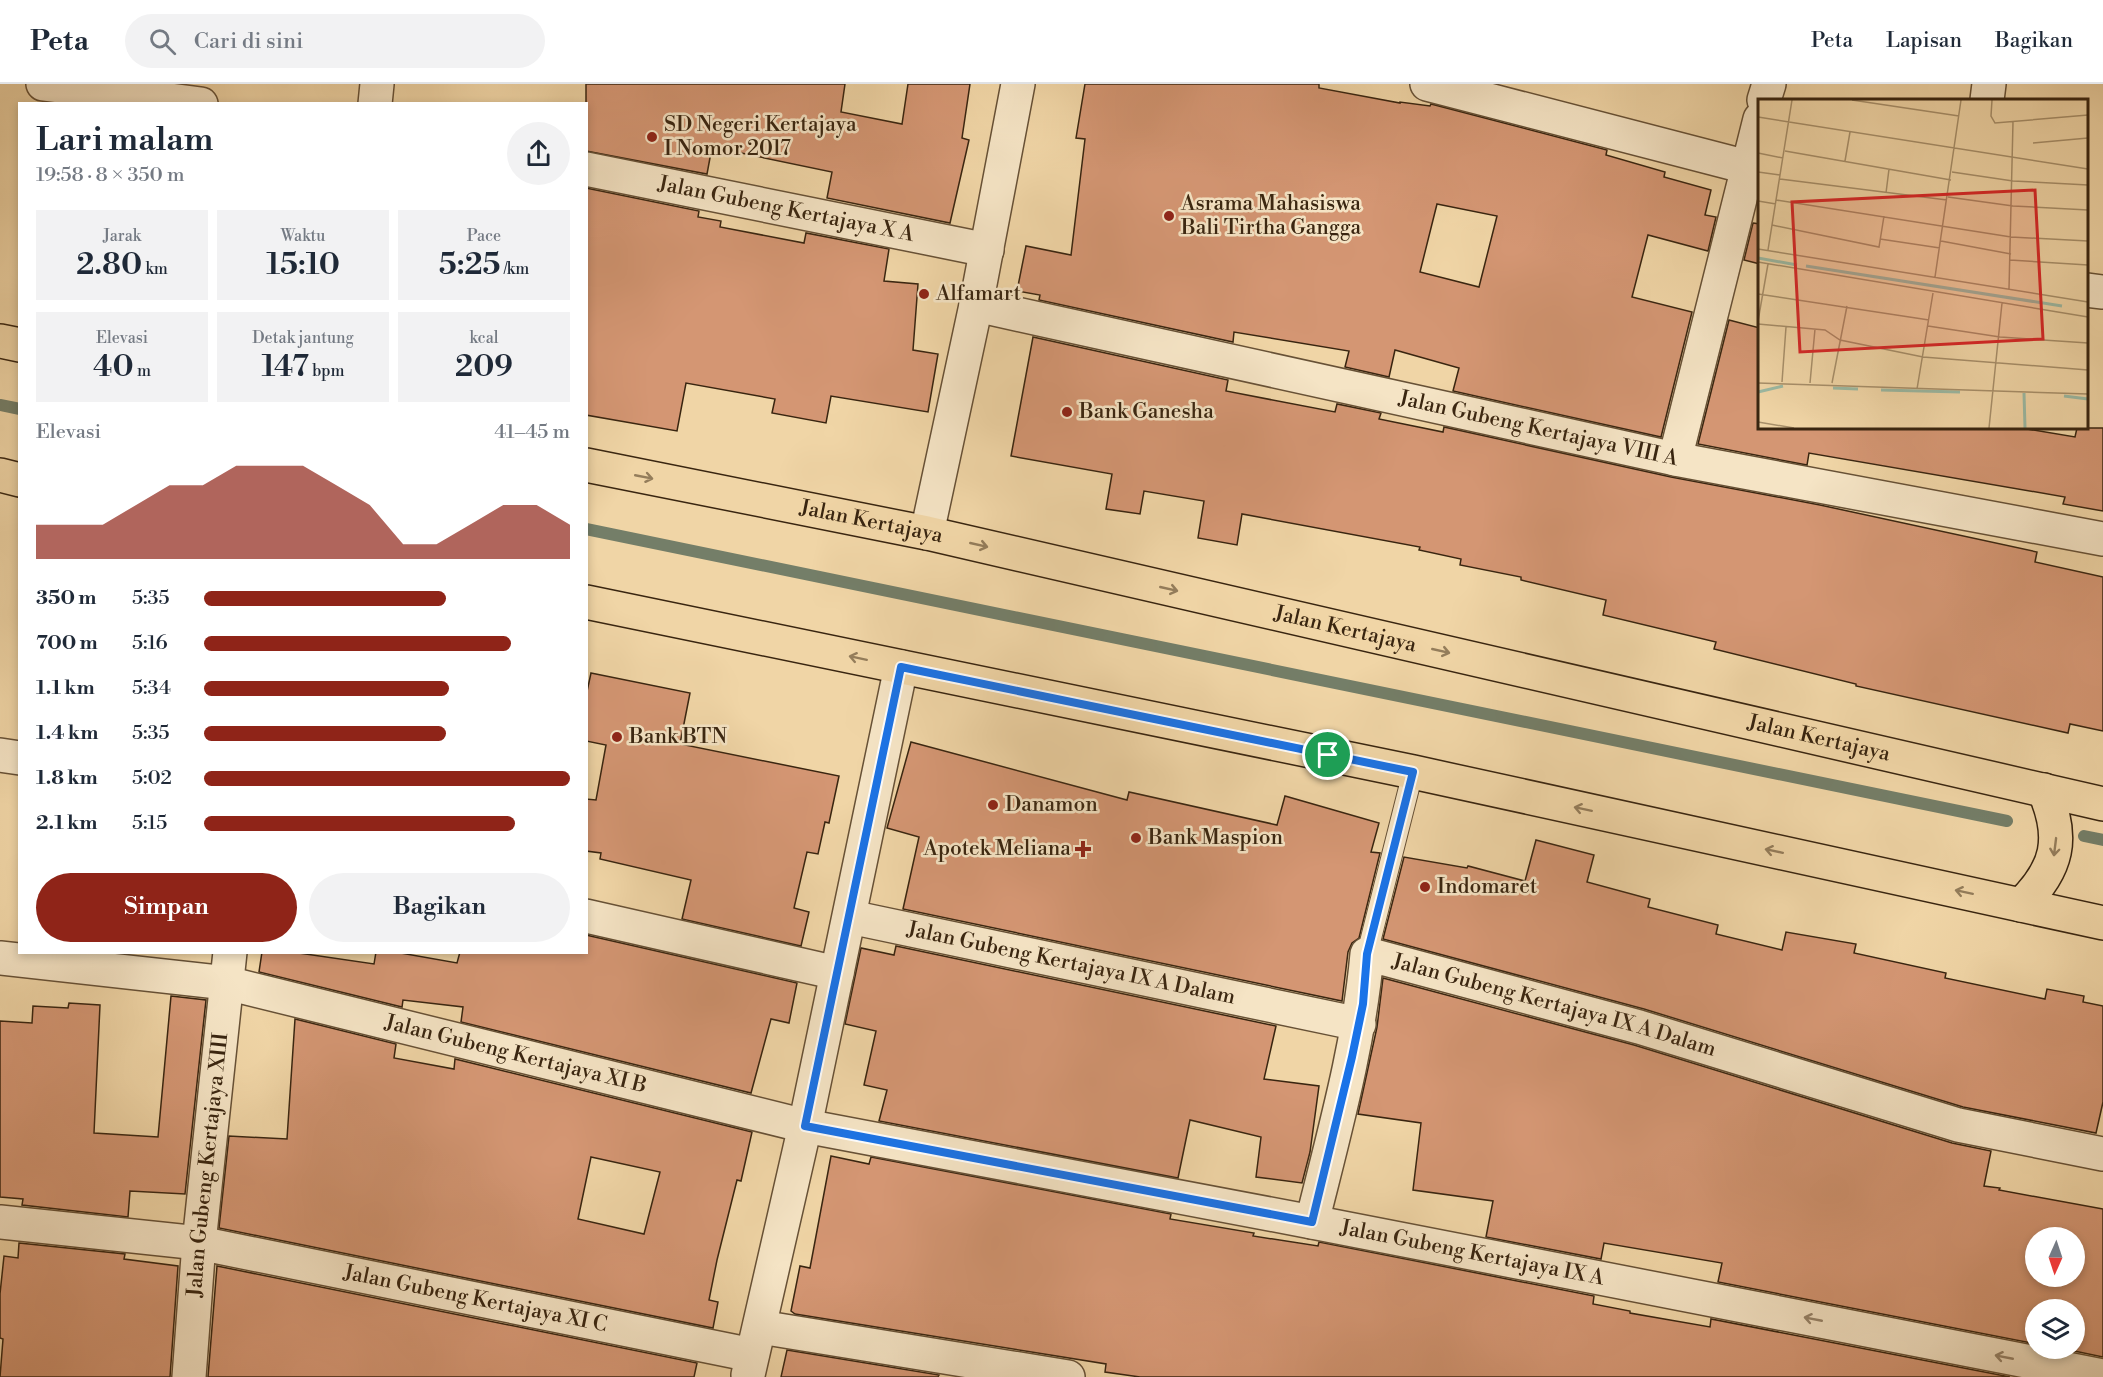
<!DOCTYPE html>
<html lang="id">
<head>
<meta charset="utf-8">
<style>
  :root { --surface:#fff; --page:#f2f2f3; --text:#1f2937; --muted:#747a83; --line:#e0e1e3; --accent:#8f2418 }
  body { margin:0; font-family:"Libre Bodoni",serif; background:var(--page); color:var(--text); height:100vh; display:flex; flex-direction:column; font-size:22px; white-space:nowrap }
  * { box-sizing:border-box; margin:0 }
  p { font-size:20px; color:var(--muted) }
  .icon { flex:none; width:33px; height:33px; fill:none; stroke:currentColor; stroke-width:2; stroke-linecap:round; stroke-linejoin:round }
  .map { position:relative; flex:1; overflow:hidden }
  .drawer { position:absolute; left:18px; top:18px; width:570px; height:852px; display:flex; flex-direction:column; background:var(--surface); border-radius:0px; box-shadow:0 3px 9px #0003 }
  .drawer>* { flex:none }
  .needle { width:39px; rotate:183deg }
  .buttons { position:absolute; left:2025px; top:1143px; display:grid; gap:12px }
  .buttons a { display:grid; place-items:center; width:60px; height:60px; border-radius:50%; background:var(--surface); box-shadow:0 3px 9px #0003; font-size:30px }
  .pin { position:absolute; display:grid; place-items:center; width:51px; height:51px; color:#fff; margin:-26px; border:3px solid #fff; border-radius:50%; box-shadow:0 2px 6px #0007 }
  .round { display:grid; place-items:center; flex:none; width:63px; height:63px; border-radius:32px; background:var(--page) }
  .summary { display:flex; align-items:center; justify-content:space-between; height:102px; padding:0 18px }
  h1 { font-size:33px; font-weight:600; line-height:45px }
  .stats { display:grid; grid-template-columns:repeat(3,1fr); gap:9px; height:102px; padding:6px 18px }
  .stats div { display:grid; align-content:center; border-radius:0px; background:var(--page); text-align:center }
  .stats b { font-size:30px; font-weight:600 }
  .stats small { font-size:16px; font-weight:400 }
  .stats p { font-size:16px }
  .chart { height:168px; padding:12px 18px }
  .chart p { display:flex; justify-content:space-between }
  .chart svg { width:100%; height:108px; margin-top:6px; fill:var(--accent); opacity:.7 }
  .action { display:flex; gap:12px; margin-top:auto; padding:12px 18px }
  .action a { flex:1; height:69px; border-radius:36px; background:var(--accent); color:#fff; font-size:24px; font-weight:600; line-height:69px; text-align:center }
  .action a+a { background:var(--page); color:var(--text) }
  ul { padding:0 18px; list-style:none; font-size:20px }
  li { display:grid; grid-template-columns:96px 72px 1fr; align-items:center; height:45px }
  li i { height:15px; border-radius:8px; background:var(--accent) }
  header { display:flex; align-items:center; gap:36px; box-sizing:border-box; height:84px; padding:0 30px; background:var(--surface); border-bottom:2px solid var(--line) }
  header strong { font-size:28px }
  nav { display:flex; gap:33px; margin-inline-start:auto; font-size:21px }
  .search { width:420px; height:54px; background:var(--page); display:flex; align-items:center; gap:15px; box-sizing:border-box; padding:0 21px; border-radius:33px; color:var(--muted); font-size:22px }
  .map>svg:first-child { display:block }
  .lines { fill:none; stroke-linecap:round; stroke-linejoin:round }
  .stream { stroke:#747e68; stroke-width:12 }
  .building { fill:#d49673; stroke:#392510; stroke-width:1.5; fill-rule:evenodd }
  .service-casing { stroke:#675136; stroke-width:22 }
  .minor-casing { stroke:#675136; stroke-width:36 }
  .primary-casing { stroke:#392510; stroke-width:36 }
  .service { stroke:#f5e4c5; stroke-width:20 }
  .minor { stroke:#f5e4c5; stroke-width:33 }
  .primary { stroke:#f0d5a6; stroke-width:33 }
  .oneway { stroke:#947d5b }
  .oneway2 { stroke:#97846a }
  .route-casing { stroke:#fff; stroke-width:12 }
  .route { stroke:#1a73e8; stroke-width:8 }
  .poi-dot { fill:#8f2418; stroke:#f5e4c5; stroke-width:2 }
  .labels { text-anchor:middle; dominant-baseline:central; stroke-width:5; stroke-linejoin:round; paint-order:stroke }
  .poi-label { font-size:21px; fill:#392510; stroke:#f5e4c5; text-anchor:start }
  .street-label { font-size:21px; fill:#392510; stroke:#f5e4c5 }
  .inset-river { fill:none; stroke:#9bb9a3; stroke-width:3 }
  .inset-road { fill:none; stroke:#a78f6a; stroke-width:1.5 }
  .view { fill:#d62828; fill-opacity:0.15; stroke:#d62828; stroke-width:3 }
  .inset-edge { fill:none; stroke:#392510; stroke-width:3 }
</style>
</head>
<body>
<header>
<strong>Peta</strong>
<div class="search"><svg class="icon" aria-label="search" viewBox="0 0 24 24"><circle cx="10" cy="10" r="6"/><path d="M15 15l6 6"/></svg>Cari di sini</div>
<nav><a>Peta</a><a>Lapisan</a><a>Bagikan</a></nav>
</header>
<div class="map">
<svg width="2103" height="1293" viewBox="0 0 2103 1293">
  <rect width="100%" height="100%" fill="#f0d5a6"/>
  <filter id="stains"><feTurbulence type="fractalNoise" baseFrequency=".00333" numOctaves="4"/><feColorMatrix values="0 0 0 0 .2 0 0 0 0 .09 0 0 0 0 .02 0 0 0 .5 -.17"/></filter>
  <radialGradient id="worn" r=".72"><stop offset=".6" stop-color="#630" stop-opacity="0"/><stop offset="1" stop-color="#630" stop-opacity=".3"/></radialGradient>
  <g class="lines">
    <path class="stream" d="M 0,321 L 20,325
      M 586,445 L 2007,737
      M 2084,752 L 2103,756"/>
  </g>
  <path class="building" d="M 586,0 L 845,0 L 841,28 L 902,40 L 908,0 L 970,0 L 962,54 L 969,56 L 950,139 L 827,114 L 832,88 L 712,63 L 707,90 L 586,67 Z
    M 1085,0 L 1319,0 L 1319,4 L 1400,19 L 1400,18 L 1430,22 L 1431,20 L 1607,66 L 1606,71 L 1665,88 L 1664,93 L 1711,106 L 1705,131 L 1716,133 L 1708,167 L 1648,151 L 1632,213 L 1692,228 L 1661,353 L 1453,307 L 1459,284 L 1395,266 L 1389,293 L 1345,283 L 1349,267 L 1234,248 L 1233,258 L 1039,216 L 1040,211 L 1017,207 L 1026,162 L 1071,171 L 1085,55 L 1076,54 ZM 1437,120 L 1497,132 L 1479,203 L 1420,188 Z
    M 586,104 L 699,127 L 698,133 L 721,137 L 720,143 L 804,159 L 806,149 L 889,165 L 884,197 L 918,200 L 913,266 L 938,270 L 928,328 L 831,312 L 826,339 L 772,329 L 775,315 L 686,299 L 677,347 L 586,331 Z
    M 1753,139 L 1760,140 L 1760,180 L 1744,176 Z
    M 1729,236 L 1760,244 L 1760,344 L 2021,344 L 2075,353 L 2077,344 L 2103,344 L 2103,427 L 2063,420 L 2065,413 L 1809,369 L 1807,381 L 1698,360 Z
    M 1033,253 L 1228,296 L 1226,307 L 1335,328 L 1337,320 L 1381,329 L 1379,335 L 1443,348 L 1444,343 L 1671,393 L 1820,421 L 2037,468 L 2035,478 L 2103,493 L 2103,647 L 2070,640 L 2068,649 L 1856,602 L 1856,600 L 1714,565 L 1716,558 L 1603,531 L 1606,516 L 1521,496 L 1521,493 L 1460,481 L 1461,475 L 1419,466 L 1420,463 L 1242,430 L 1237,461 L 1198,454 L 1204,417 L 1144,407 L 1140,430 L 1106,425 L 1112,390 L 1011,372 Z
    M 591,589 L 690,609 L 680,660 L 839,692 L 829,739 L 825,738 L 818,770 L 807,768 L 794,824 L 809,828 L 801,862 L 682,835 L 691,796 L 600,775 L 601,769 L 586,767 L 586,715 L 596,716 L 606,661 L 586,657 L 586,612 Z
    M 911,658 L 1127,716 L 1129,708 L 1277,741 L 1285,712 L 1379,739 L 1371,768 L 1380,769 L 1359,854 L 1352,859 L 1348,868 L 1342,917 L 903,825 L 919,753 L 887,744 Z
    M 1536,756 L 1594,771 L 1587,798 L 1650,815 L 1648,823 L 1718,841 L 1716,850 L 1782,866 L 1786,848 L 1856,860 L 1854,869 L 1946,889 L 1945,894 L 2045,915 L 2047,905 L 2084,912 L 2083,918 L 2103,922 L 2103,1018 L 2096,1049 L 1963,1023 L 1644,925 L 1383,855 L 1404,773 L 1467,784 L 1468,782 L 1525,797 Z
    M 586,851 L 797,899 L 789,939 L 771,935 L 751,1009 L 461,938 L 463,923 L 403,916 L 402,923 L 259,888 L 262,868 L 292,868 L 374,880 L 376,868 L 395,868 L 457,879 L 460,868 L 586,868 Z
    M 896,862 L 1276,942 L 1264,995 L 1319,1002 L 1310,1068 L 1302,1099 L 1256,1093 L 1261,1053 L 1190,1036 L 1178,1094 L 879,1037 L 887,1006 L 864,1001 L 876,947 L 845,940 L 861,864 L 894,871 Z
    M 1383,894 L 1634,961 L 1952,1059 L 1991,1067 L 1984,1102 L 2000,1104 L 1999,1106 L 2103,1125 L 2103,1273 L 2060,1264 L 2074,1264 L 2074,1226 L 2036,1226 L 2036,1260 L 1718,1198 L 1722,1179 L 1604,1159 L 1601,1175 L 1486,1153 L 1493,1117 L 1413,1106 L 1421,1039 L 1358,1030 L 1377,943 ZM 2036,1154 L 2074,1154 L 2074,1192 L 2036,1192 Z
    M 171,912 L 206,916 L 185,1110 L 130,1107 L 128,1133 L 22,1121 L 23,1115 L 0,1113 L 0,937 L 32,939 L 33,922 L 68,924 L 69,919 L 100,921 L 94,1049 L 158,1053 Z
    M 295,935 L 396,960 L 394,974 L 454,985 L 455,975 L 752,1048 L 741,1097 L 737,1096 L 717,1176 L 709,1216 L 718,1218 L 713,1244 L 219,1144 L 229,1052 L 287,1055 ZM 591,1073 L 660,1088 L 644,1150 L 578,1135 Z
    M 831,1072 L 869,1080 L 871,1073 L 1171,1130 L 1170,1135 L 1254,1149 L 1253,1152 L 1318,1162 L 1319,1158 L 1594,1212 L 1593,1220 L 1630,1227 L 1630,1229 L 1710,1243 L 1711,1235 L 2010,1293 L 1140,1293 L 1105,1288 L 1106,1280 L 795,1230 L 791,1227 L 800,1182 L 810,1184 Z
    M 19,1159 L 125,1170 L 124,1175 L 178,1182 L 170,1293 L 0,1293 L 3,1255 L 0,1254 L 0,1210 L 4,1172 L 18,1174 Z
    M 217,1182 L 697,1279 L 694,1293 L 208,1293 Z
    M 787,1266 L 939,1291 L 938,1293 L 781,1293 Z"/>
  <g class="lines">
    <g class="service-casing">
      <path id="service" d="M 1367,870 L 1413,688"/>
    </g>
    <g class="minor-casing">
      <g id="minor">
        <path d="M 43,0 L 201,20"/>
        <path d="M 1427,0 L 1747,83 L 1760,93"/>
        <path d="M 1764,16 L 1769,0"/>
        <path d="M 1987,16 L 1989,0"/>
        <path d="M 375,20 L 377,0"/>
        <path id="s1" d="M 586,85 L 987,166"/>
        <path d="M 2086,206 L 2103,208"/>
        <path id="s2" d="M 976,221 L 1675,375 L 2103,455"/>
        <path d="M 1675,375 L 1760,35"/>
        <path d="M 927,449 L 976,221 L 1018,0"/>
        <path d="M 0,671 L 20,674"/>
        <path d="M 586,832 L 837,889"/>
        <path id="s3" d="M 850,833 L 1359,940"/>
        <path id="s4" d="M 0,874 L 227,899 L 805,1042 L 1312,1138 L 2103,1292"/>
        <path id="s5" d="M 0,1138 L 199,1159 L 752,1271"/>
        <path id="s6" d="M 1312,1138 C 1334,1049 1359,961 1367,870 L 1639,943 L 1958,1041 L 2103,1070"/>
        <path d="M 760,1243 L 1068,1293"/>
        <path d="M 748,1291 L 805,1042 L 901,583"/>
        <path id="s7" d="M 189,1293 L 199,1159 L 230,868"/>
      </g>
    </g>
    <g class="primary-casing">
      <g id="primary">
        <path d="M 0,257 L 20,261"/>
        <path id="s8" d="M 586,381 L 927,449 L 2103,720"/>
        <path d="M 0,391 L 20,396"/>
        <path d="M 586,518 L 1413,688 L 2103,839"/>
        <path d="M 2021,821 C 2058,785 2065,754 2044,706"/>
      </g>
    </g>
    <use href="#service" class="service"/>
    <use href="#minor" class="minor"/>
    <use href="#primary" class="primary"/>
  </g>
  <defs><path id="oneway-shaft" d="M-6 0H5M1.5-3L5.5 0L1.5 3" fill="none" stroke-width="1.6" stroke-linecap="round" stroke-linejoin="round" transform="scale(1.5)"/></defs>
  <g class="oneway">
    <use href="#oneway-shaft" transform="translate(644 393) rotate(11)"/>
    <use href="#oneway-shaft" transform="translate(979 461) rotate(13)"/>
    <use href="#oneway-shaft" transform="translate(1169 505) rotate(13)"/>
    <use href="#oneway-shaft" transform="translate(1441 567) rotate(13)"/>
    <use href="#oneway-shaft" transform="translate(858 574) rotate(-168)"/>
    <use href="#oneway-shaft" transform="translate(1583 725) rotate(-168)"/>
    <use href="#oneway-shaft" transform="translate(2055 763) rotate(97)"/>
    <use href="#oneway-shaft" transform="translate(1774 767) rotate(-168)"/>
    <use href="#oneway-shaft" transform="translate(1964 808) rotate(-168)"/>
  </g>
  <g class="oneway2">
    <use href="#oneway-shaft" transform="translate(1813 1235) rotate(-169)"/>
    <use href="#oneway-shaft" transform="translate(2004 1273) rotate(-169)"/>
  </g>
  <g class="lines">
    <g class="route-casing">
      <path id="route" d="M 901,583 L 1413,688 L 1367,870 L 1363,920 L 1352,973 L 1312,1138 L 805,1042 Z"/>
    </g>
    <use href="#route" class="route"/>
  </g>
  <g class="poi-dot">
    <circle cx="652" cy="53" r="6"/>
    <circle cx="1169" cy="132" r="6"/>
    <circle cx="924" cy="210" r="6"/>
    <circle cx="1067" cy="328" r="6"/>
    <circle cx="617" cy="653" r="6"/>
    <circle cx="993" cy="721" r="6"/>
    <circle cx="1136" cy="754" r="6"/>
    <path d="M1080 756h6v6h6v6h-6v6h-6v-6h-6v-6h6z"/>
    <circle cx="1425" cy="803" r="6"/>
  </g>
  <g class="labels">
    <g class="poi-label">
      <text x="664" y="41">SD Negeri Kertajaya<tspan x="664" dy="24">I Nomor 2017</tspan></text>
      <text x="1181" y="120">Asrama Mahasiswa<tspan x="1181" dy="24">Bali Tirtha Gangga</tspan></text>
      <text x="936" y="210">Alfamart</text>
      <text x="1079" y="328">Bank Ganesha</text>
      <text x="629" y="653">Bank BTN</text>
      <text x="1005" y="721">Danamon</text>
      <text x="1148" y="754">Bank Maspion</text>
      <text x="1071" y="765" text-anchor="end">Apotek Meliana</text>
      <text x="1437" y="803">Indomaret</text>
    </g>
    <g class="street-label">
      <text stroke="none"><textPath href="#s1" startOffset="204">Jalan Gubeng Kertajaya X A</textPath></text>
      <text stroke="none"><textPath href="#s2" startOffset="576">Jalan Gubeng Kertajaya VIII A</textPath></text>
      <text stroke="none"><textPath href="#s8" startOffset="291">Jalan Kertajaya</textPath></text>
      <text stroke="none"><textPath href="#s8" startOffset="777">Jalan Kertajaya</textPath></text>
      <text stroke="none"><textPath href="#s8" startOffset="1263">Jalan Kertajaya</textPath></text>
      <text stroke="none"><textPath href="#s3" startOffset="226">Jalan Gubeng Kertajaya IX A Dalam</textPath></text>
      <text stroke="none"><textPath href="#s6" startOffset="468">Jalan Gubeng Kertajaya IX A Dalam</textPath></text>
      <text stroke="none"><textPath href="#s4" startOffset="526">Jalan Gubeng Kertajaya XI B</textPath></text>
      <text stroke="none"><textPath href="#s7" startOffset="213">Jalan Gubeng Kertajaya XIII</textPath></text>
      <text stroke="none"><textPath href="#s4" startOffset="1503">Jalan Gubeng Kertajaya IX A</textPath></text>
      <text stroke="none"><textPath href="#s5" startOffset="482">Jalan Gubeng Kertajaya XI C</textPath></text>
    </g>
  </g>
  <g transform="translate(1758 15)">
    <rect width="330" height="330" fill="#f0d5a6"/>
    <path class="inset-river" d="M 0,159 L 39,166M 48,167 L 304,207M 75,289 L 100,290M 123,291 L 202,293M 0,293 L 25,287M 266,294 L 267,329M 306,297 L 330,300"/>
    <path class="inset-road" d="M 94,1 L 201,17M 234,1 L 233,17 L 237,24 L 330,16M 0,18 L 330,70M 275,44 L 330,39M 27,52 L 193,81M 0,54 L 25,59M 87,62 L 92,33M 0,73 L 22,76M 194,73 L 255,82 L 330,86M 22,80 L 189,101M 128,94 L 131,70M 190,98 L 255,107 L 330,111M 18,101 L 253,138 L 330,142M 0,102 L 18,105M 14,126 L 121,148 L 126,117M 122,140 L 182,149M 183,142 L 253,155M 0,150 L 330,203M 10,151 L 34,1M 252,161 L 330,166M 0,163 L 330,218M 177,178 L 203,1M 251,190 L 255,23M 0,195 L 171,221M 0,222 L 10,165M 0,225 L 67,231 L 82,241 L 165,258 L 330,271M 170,227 L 242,238 L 330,244M 24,283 L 28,228M 0,284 L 330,295M 52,284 L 57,230M 74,284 L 89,207M 159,290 L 175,194M 0,323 L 36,329M 231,329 L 244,204"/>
    <path class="view" d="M 277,91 L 285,240 L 42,253 L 34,103 Z"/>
    <rect width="330" height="330" class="inset-edge"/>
  </g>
  <rect width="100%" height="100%" filter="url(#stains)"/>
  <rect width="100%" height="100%" fill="url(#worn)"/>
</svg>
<div class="buttons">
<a><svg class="needle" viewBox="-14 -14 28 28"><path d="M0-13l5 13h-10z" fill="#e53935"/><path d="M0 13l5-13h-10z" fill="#747a83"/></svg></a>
<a><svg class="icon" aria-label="layers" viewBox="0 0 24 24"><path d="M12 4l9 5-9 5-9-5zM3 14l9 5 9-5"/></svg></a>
</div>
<div class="pin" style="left:1328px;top:671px;background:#1e9e55"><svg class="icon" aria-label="arrive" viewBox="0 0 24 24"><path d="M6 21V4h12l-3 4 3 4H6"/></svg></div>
<section class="drawer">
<div class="summary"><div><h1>Lari malam</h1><p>19:58 · 8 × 350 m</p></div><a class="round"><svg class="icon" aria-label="share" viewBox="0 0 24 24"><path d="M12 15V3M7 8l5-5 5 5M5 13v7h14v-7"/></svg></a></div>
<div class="stats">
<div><p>Jarak</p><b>2.80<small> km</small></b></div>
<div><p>Waktu</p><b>15:10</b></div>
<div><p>Pace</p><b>5:25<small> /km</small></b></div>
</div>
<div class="stats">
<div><p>Elevasi</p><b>40<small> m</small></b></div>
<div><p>Detak jantung</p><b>147<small> bpm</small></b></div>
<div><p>kcal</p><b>209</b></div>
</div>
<div class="chart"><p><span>Elevasi</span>41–45 m</p>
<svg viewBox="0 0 160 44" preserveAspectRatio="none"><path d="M0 44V30L10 30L20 30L30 22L40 14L50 14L60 6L70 6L80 6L90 14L100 22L110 38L120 38L130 30L140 22L150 22L160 30V44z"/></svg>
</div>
<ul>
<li><b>350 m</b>5:35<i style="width:66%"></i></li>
<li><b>700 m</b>5:16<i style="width:84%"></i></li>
<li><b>1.1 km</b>5:34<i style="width:67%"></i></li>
<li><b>1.4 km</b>5:35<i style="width:66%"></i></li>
<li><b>1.8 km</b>5:02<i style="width:100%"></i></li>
<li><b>2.1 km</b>5:15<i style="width:85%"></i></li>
</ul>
<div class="action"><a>Simpan</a><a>Bagikan</a></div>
</section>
</div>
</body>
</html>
